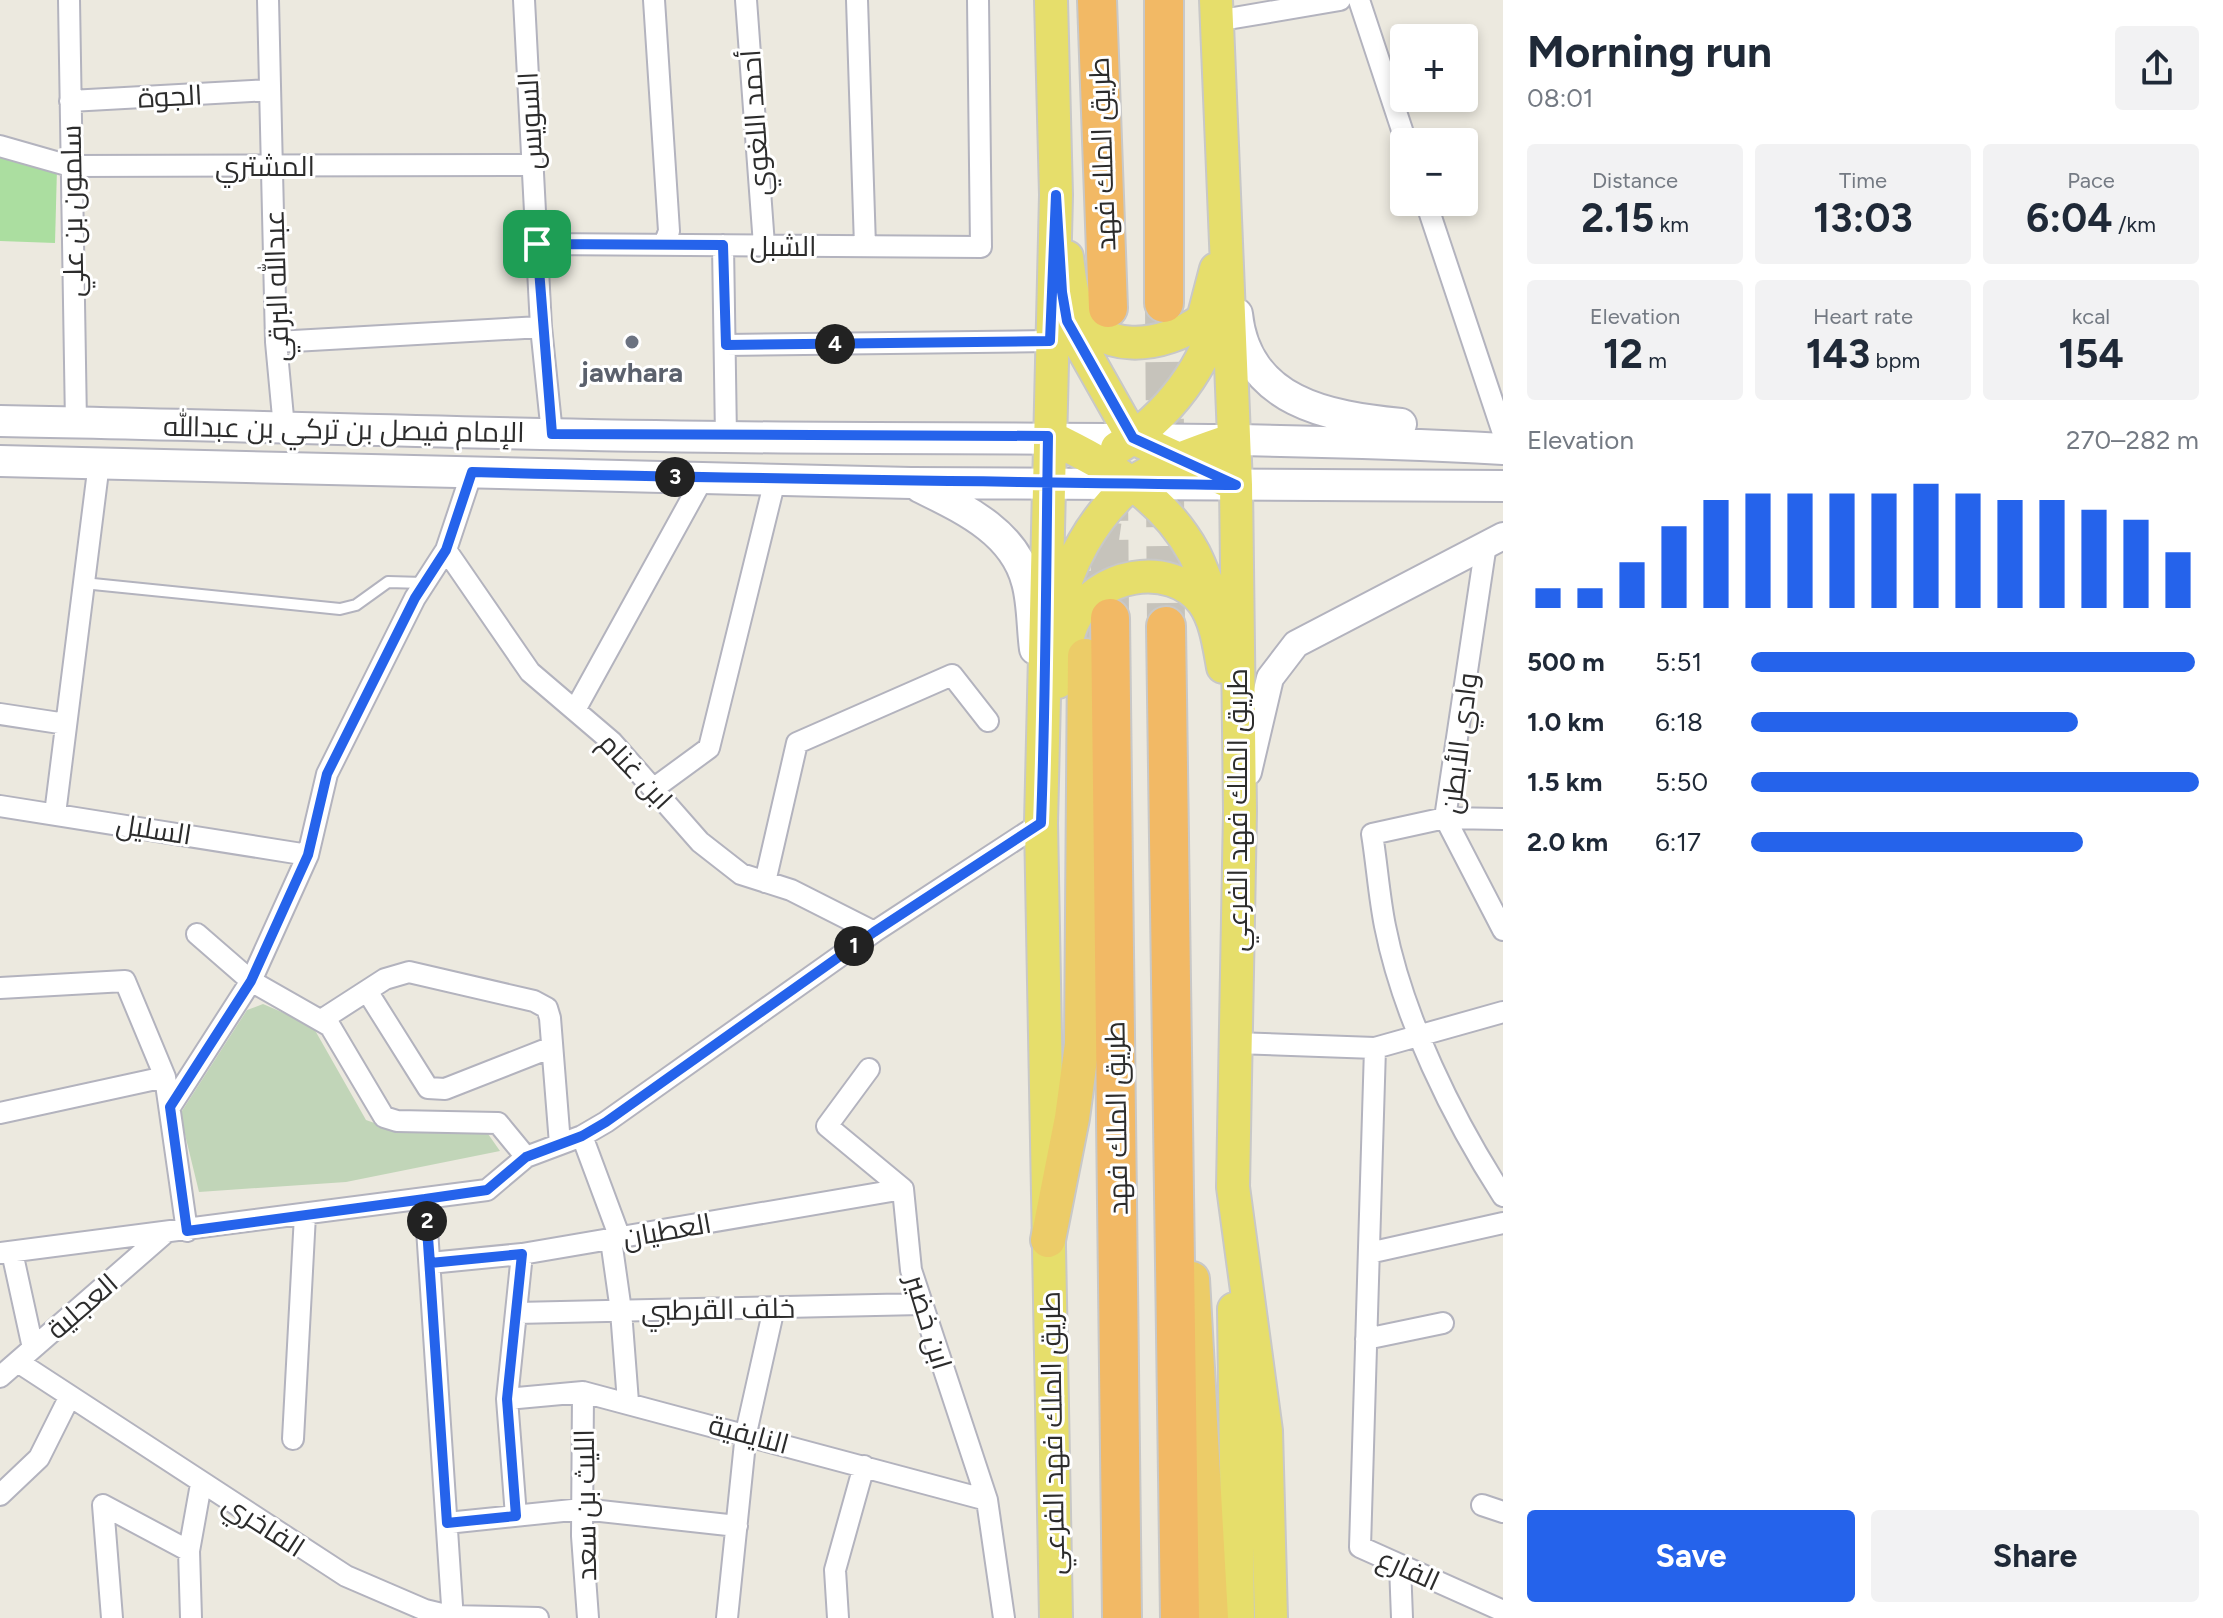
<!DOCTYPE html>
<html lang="en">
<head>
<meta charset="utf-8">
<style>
  :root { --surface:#fff; --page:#f2f2f3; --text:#1f2937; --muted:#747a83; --accent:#2563eb }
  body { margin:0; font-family:Figtree,Cairo,sans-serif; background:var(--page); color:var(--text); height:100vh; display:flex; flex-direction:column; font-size:30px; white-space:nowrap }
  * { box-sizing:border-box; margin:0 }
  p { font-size:26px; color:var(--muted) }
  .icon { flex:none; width:44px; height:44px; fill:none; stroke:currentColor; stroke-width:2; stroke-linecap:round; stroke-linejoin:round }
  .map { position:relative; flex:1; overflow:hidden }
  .panel { display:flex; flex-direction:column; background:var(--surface); width:720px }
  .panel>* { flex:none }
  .controls { position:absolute; left:1390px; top:24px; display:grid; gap:16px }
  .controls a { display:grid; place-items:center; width:88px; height:88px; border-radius:8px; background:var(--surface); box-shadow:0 4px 12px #0003; font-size:40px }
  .pin { position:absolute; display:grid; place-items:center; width:68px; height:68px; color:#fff; margin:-34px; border-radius:16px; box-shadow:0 4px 12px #0006 }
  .km { position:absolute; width:40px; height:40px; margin:-20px; border-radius:50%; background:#222; color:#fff; font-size:22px; line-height:40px; text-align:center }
  .round { display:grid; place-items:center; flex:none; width:84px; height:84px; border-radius:8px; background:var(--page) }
  .summary { display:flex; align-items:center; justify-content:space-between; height:136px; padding:0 24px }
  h1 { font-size:44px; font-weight:700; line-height:60px }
  .figures { display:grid; grid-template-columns:repeat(3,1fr); gap:12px; height:136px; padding:8px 24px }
  .figures div { display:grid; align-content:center; border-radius:8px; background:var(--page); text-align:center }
  .figures b { font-size:40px; font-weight:700 }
  .figures small { font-size:22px; font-weight:400 }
  .figures p { font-size:22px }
  .chart { height:224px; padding:16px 24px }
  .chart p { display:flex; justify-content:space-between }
  .chart svg { width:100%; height:144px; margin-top:8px; stroke:var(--accent); stroke-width:6 }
  .action { display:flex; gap:16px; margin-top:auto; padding:16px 24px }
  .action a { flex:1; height:92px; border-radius:8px; background:var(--accent); color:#fff; font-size:32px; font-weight:700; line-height:92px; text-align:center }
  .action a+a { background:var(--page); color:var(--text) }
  ul { padding:0 24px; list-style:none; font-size:26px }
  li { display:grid; grid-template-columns:128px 96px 1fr; align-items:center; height:60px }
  li i { height:20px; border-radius:10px; background:var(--accent) }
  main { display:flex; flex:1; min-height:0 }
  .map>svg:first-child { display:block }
  .green { fill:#abdea0 }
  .cemetery { fill:#c1d5b8 }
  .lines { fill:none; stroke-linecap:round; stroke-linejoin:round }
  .trunk-tunnel { stroke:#c6c3bb; stroke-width:34; stroke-dasharray:34 17; stroke-linecap:butt }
  .motorway-tunnel { stroke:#c6c3bb; stroke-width:38; stroke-dasharray:38 19; stroke-linecap:butt }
  .service-casing { stroke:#b3b3be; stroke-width:14 }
  .minor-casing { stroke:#b3b3be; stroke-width:24 }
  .tertiary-casing { stroke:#b3b3be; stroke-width:30 }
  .secondary-casing { stroke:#b3b3be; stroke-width:34 }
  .primary-casing { stroke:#c8c8c8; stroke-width:36 }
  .trunk-casing { stroke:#c8c8c8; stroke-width:38 }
  .motorway-casing { stroke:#c8c8c8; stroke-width:42 }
  .service { stroke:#fff; stroke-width:10 }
  .minor { stroke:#fff; stroke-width:20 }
  .tertiary { stroke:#fff; stroke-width:26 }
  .secondary { stroke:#fff; stroke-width:30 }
  .primary { stroke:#e6de6b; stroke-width:32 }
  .trunk { stroke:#eccc68; stroke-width:34 }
  .motorway { stroke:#f2b965; stroke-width:38 }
  .route-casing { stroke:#fff; stroke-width:16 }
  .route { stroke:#2563eb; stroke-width:10 }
  .worship-dot { fill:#6b7280; stroke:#fff; stroke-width:3 }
  .labels { text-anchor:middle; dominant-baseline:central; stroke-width:6; stroke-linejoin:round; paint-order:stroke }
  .street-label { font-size:28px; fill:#2c2c2c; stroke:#fff }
  .worship-label { font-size:28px; font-weight:bold; fill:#5b616d; stroke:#fff }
</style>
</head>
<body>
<main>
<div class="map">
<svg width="1503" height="1618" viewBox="0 0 1503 1618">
  <rect width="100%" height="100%" fill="#ece9df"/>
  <path class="green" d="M 0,156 L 57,168 L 55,243 L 0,241 Z"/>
  <path class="cemetery" d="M 263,1004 L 312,1025 L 366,1120 L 394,1130 L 486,1131 L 500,1151 L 346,1182 L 199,1192 L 180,1114 L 247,1010 Z"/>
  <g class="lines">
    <path class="trunk-tunnel" d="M 1085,656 L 1108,498"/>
    <path class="motorway-tunnel" d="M 1164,305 L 1165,435
      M 1109,483 L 1110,618
      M 1165,489 L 1166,626"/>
    <g class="service-casing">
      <path id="service" d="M 83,583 L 340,609 L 356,605 L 388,582 L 424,583"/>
    </g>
    <g class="minor-casing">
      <path id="minor" d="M 69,0 L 76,423
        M 268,0 L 276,342 L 284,428
        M 524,0 L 541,327 L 552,434
        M 654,0 L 669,231 L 664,245
        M 746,0 L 764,245
        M 857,0 L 865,246
        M 1359,0 L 1406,142
        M 1216,21 L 1340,0
        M 70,101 L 270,90
        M 0,146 L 70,166 L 533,165
        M 1426,202 L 1503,433
        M 537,244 L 981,247 L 978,0
        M 723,245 L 726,437
        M 276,342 L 541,327
        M 726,345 L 1050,341
        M 1486,544 L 1445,818 L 1503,930
        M 446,550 L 530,672 L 612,742 L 700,842 L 741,874 L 791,890 L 874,932
        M 575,710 L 703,478
        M 0,714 L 66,724
        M 653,789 L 709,748 L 775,480
        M 0,806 L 308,855
        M 55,814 L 99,463
        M 1503,819 L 1445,818 L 1372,834 C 1377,865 1379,896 1385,926 C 1403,1017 1453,1119 1503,1196
        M 765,882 L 797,743 L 952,675 L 988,721
        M 197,934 L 251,981 L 330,1026 L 384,1117 L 397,1121 L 498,1123 L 526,1157
        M 0,988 L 125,981 L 165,1077 L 187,1231
        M 367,991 L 428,1088 L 445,1089 L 552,1047
        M 323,1019 L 385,979 L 409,972 L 534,1001 L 547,1008 L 550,1018 L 560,1144
        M 1235,1043 L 1375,1048 L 1503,1012
        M 1375,1048 L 1360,1547 L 1503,1611
        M 869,1069 L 827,1126 L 903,1189 L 911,1270 L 987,1500 L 1004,1618
        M 170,1107 L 251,981 L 308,855 L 327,774 L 415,598 L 446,550 L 472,472
        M 0,1113 L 165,1077
        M 582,1136 L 620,1238
        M 425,1199 L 452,1605 L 450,1618
        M 611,1240 L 621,1311 L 628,1402
        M 12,1252 L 33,1348
        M 0,1253 L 487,1190 L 526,1157 L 582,1136 L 606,1122 L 874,932 L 1041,823
        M 1369,1253 L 1503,1223
        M 430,1263 L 522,1254 L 903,1189
        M 516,1313 L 921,1304
        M 1366,1339 L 1443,1323
        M 18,1362 L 346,1576 L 425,1610 L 450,1616 L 538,1618
        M 0,1377 L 164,1234
        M 583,1392 L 582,1536 L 588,1618
        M 507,1399 L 583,1392 L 987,1500
        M 293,1439 L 305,1215
        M 0,1495 L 39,1458 L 70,1396
        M 1482,1505 L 1503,1512
        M 516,1516 L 507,1399 L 522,1254
        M 447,1523 L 582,1509 L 737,1526
        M 1400,1565 L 1402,1618
        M 112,1618 L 103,1505 L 189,1551
        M 191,1618 L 189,1551 L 201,1484
        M 727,1618 L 746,1433 L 774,1308
        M 838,1618 L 835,1570 L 864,1466"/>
    </g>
    <g class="tertiary-casing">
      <path id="tertiary" d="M 1248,772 L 1270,678 L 1296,644 L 1503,536"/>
    </g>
    <g class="secondary-casing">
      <path id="secondary" d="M 1237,314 C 1246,402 1328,417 1401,424
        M 0,421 C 242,425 483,435 725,437 C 985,440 1244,435 1503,449
        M 0,461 L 911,483 L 1503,486
        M 920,487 C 962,508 1014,531 1027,582 C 1033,603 1032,627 1035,649"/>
    </g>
    <g class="primary-casing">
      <path id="primary" d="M 1051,0 L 1056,195 L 1041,823 L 1056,1618
        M 1216,0 L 1236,485 L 1240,811 L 1233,1187 L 1266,1431 L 1271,1618
        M 1067,257 C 1069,271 1070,287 1075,301 C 1093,359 1166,348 1203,319 L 1216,269
        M 1064,301 L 1067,321 L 1133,438 L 1236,485
        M 1048,436 C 1106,464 1162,494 1194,553 C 1203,571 1210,591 1217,610
        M 1117,448 C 1167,418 1208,365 1219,309
        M 1059,612 C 1065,565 1094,517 1130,485 C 1148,469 1208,448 1232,440
        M 1058,682 C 1063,663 1065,639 1073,622 C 1094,574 1170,559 1203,602 C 1216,620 1219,645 1223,667
        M 1234,1309 L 1238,1618"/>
    </g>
    <g class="trunk-casing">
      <path id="trunk" d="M 1048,1240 L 1072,1118 L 1082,1044 L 1085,656
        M 1192,1279 L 1211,1618"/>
    </g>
    <g class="motorway-casing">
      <path id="motorway" d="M 1097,0 L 1108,308
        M 1164,303 L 1164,0
        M 1110,618 L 1122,1618
        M 1166,626 L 1180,1618"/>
    </g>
    <use href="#service" class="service"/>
    <use href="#minor" class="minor"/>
    <use href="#tertiary" class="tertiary"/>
    <use href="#secondary" class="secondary"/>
    <use href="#primary" class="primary"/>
    <use href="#trunk" class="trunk"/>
    <use href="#motorway" class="motorway"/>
  </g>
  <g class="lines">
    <g class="route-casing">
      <path id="route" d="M 537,244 L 552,434 L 1048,436 C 1046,565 1046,694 1041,823 L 874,932 L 606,1122 L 582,1136 L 526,1157 L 487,1190 L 425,1199 L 447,1523 L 516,1516 L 507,1399 L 522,1254 L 430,1263 L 425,1199 L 187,1231 L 170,1107 L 251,981 L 308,855 L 327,774 L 415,598 L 446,550 L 472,472 C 727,479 981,481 1236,485 L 1133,438 L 1067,321 L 1062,292 L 1056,195 L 1050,341 L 726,345 L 723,245 L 537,244"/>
    </g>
    <use href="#route" class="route"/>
  </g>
  <circle class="worship-dot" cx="632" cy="342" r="8"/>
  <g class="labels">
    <g class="street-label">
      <text transform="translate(170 96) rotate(-3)">الجوة</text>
      <text transform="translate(530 121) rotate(-93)">السويس</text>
      <text transform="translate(755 123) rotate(-94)">أحمد اللغوي</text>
      <text transform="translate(1102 154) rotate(-92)">طريق الملك فهد</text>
      <text x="265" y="166">المشتري</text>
      <text transform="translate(72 211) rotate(-91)">سلمون بن علي</text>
      <text x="783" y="246">الشبل</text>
      <text transform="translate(276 286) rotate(-92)">عبدالله البرقي</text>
      <text transform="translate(344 429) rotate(1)">الإمام فيصل بن تركي بن عبدالله</text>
      <text transform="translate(1459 743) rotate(-83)">وادي الأبطن</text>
      <text transform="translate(636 771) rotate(47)">ابن غنام</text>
      <text transform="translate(1237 810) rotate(-90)">طريق الملك فهد الفرعي</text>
      <text transform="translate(154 829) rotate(9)">السليل</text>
      <text transform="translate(1116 1118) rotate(-91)">طريق الملك فهد</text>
      <text transform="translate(667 1230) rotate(-10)">العطيان</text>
      <text transform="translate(82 1306) rotate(-41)">العجلية</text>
      <text transform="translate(718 1309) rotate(-1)">خلف القرطبي</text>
      <text transform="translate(929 1322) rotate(73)">ابن خضير</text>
      <text transform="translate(1052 1433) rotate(-91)">طريق الملك فهد الفرعي</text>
      <text transform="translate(749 1434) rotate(15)">النايفية</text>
      <text transform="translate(585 1505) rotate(-91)">الليث بن سعد</text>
      <text transform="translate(264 1525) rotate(33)">الفاخري</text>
      <text transform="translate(1409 1569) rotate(24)">الفارع</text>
    </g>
    <g class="worship-label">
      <text x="632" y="372">jawhara</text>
    </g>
  </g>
</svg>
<div class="controls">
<a>+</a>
<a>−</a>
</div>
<div class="pin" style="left:537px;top:244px;background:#1e9e55"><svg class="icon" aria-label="arrive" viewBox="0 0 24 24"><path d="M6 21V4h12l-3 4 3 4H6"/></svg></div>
<b class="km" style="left:854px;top:946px">1</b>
<b class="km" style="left:427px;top:1221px">2</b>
<b class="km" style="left:675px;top:477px">3</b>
<b class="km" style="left:835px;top:344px">4</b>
</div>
<section class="panel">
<div class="summary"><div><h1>Morning run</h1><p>08:01</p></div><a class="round"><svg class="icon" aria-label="share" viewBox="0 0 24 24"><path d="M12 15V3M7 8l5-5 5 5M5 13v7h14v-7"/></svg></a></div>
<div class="figures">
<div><p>Distance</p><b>2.15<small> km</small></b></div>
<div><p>Time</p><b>13:03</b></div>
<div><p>Pace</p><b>6:04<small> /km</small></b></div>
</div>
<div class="figures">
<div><p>Elevation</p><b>12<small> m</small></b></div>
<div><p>Heart rate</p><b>143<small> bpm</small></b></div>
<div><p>kcal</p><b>154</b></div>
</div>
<div class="chart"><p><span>Elevation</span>270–282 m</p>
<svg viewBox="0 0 160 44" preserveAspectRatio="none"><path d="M5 44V38M15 44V38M25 44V30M35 44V19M45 44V11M55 44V9M65 44V9M75 44V9M85 44V9M95 44V6M105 44V9M115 44V11M125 44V11M135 44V14M145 44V17M155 44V27"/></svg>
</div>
<ul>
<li><b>500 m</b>5:51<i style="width:99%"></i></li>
<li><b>1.0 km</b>6:18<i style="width:73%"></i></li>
<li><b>1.5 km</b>5:50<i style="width:100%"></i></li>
<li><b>2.0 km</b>6:17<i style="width:74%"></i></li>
</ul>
<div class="action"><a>Save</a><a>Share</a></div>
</section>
</main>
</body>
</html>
